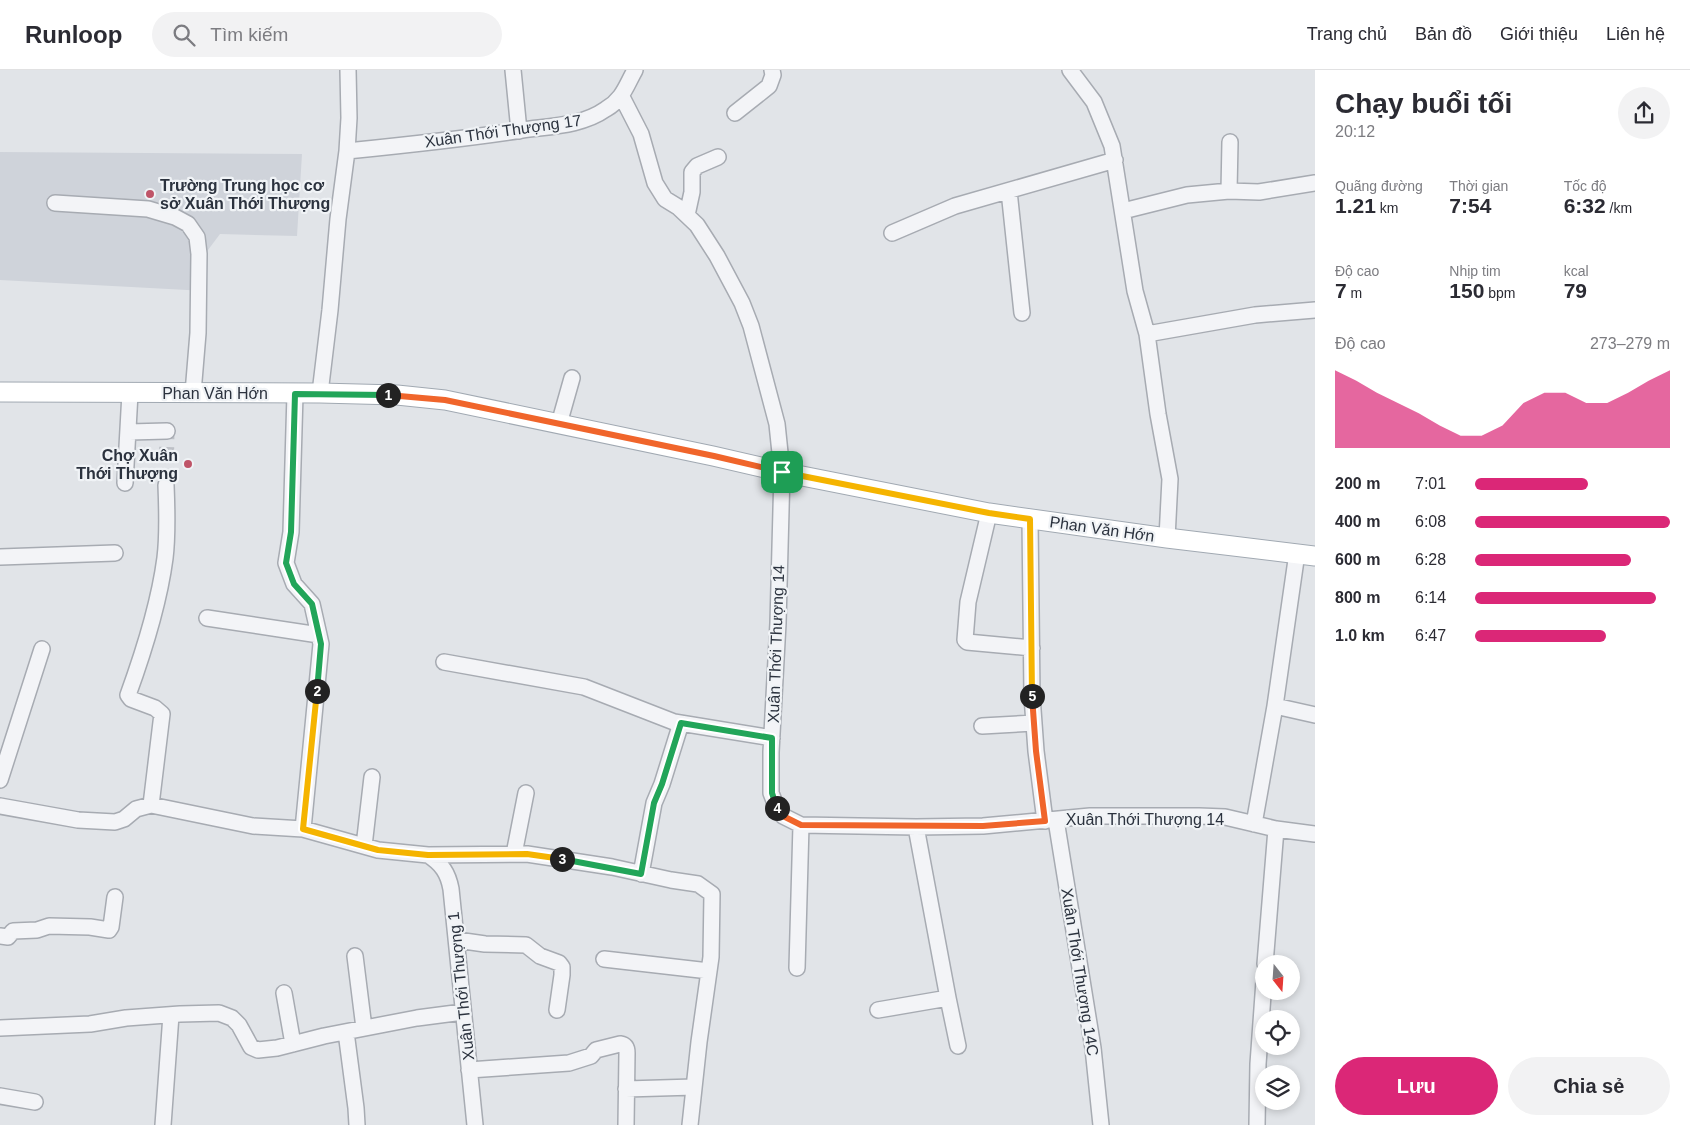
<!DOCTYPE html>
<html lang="vi">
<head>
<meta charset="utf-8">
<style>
  :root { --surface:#fff; --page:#f2f2f3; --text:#2b2b33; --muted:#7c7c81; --line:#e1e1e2; --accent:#db2777 }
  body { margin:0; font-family:Helvetica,sans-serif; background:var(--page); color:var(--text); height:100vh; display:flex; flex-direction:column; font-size:19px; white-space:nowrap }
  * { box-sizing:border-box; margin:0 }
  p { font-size:16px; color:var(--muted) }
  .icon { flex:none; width:28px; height:28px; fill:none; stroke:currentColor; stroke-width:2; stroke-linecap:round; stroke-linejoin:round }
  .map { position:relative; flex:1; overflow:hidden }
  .sheet { display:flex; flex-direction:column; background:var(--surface); width:375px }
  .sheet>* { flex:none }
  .needle { width:32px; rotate:163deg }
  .tools { position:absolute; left:1255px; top:885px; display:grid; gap:10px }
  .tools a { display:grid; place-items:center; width:45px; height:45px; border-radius:50%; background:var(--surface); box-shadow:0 2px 8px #0003; font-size:25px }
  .pin { position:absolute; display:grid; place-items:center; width:42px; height:42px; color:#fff; margin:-21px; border-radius:10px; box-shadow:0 2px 8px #0006 }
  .km { position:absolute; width:25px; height:25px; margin:-12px; border-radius:50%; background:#222; color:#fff; font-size:14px; line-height:25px; text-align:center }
  .round { display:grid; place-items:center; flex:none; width:52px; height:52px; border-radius:26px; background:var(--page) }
  .overview { display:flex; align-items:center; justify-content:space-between; height:85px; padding:0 20px }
  h1 { font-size:28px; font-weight:600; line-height:38px }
  .metrics { display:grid; grid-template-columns:repeat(3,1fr); gap:8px; height:85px; padding:5px 20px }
  .metrics div { display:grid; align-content:center }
  .metrics b { font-size:21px; font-weight:600 }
  .metrics small { font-size:14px; font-weight:400 }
  .metrics p { font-size:14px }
  .chart { height:140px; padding:10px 20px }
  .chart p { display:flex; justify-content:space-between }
  .chart svg { width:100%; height:90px; margin-top:5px; fill:var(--accent); opacity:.7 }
  .button { display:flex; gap:10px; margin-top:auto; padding:10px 20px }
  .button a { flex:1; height:58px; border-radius:30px; background:var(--accent); color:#fff; font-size:20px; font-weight:600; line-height:58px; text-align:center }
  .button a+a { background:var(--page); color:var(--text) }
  ul { padding:0 20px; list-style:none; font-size:16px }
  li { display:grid; grid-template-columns:80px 60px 1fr; align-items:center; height:38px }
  li i { height:12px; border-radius:6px; background:var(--accent) }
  header { display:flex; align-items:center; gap:30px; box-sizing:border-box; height:70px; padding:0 25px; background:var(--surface); border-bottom:1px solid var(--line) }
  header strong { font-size:24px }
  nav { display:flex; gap:28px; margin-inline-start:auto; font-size:18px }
  .search { width:350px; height:45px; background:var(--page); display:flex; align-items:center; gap:12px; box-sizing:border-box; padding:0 18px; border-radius:28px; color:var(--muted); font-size:19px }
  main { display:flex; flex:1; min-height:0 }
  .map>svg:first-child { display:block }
  .built { fill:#cfd3da }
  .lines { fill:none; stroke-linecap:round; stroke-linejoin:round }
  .minor-tunnel { stroke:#bdc0c6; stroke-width:15; stroke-dasharray:15 8; stroke-linecap:butt }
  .minor-casing { stroke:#a7abb2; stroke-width:18 }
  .major-casing { stroke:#a1a9b2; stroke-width:21 }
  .minor { stroke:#f3f4f7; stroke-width:15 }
  .major { stroke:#fff; stroke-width:19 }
  .split-1-casing { stroke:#fff; stroke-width:10 }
  .split-2-casing { stroke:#fff; stroke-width:10 }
  .split-3-casing { stroke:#fff; stroke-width:10 }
  .split-4-casing { stroke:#fff; stroke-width:10 }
  .split-5-casing { stroke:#fff; stroke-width:10 }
  .split-6-casing { stroke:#fff; stroke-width:10 }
  .split-1 { stroke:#f0652b; stroke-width:6 }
  .split-2 { stroke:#22a559; stroke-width:6 }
  .split-3 { stroke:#f5b400; stroke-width:6 }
  .split-4 { stroke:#22a559; stroke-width:6 }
  .split-5 { stroke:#f0652b; stroke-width:6 }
  .split-6 { stroke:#f5b400; stroke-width:6 }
  .poi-dot { fill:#bf5468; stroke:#f0f3f6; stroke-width:2 }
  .labels { text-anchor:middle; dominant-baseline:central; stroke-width:4.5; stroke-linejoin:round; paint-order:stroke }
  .street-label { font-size:16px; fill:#2b323e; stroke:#f0f3f6 }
  .poi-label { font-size:16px; font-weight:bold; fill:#2b323e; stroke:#f0f3f6; text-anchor:start }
</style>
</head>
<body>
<header>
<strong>Runloop</strong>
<div class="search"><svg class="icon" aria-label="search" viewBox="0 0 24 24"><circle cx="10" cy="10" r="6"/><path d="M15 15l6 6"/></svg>Tìm kiếm</div>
<nav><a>Trang chủ</a><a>Bản đồ</a><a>Giới thiệu</a><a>Liên hệ</a></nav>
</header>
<main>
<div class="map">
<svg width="1315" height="1055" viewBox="0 0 1315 1055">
  <rect width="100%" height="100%" fill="#e1e4e8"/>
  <path class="built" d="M 0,82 L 302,84 L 297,166 L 220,164 L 208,180 L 206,221 L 0,210 Z"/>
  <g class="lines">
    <path class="minor-tunnel" d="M 166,415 L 167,361"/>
    <g class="minor-casing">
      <path id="minor" d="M 513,0 L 519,61
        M 1070,0 L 1094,32 L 1112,76 L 1135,221 L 1147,264 L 1158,344 L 1170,409 L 1167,468
        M 622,27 L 641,64 L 655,113 L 665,129 L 678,137 L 697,155 L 717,186 L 742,233 L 751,256 L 777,354 L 782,402 L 778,553 L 771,682 L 771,723 L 778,741 L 783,746 L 801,755 L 916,757 L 983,756 L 1090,746 L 1199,746 L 1225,747 L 1276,759 L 1315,764
        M 735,43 L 769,16 L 773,5 L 772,0
        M 347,81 C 406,75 464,69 522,60 C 551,56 582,56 606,39 C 623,29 626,16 635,0
        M 1009,121 L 1022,243
        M 1229,121 L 1230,72
        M 55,133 L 148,139 L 175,147 L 188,154 L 197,167 L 199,184 L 198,263 L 193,323
        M 1123,141 L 1187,125 L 1229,121 L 1259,122 L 1315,113
        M 687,145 L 692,122 L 692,102 L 697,96 L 718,87
        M 892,163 L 955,136 L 1115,90
        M 1147,264 L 1255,245 L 1315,240
        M 320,323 L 330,240 L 338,149 L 347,81 L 349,48 L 348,0
        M 295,324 L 291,462 L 286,493 L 294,514 L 312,534 L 321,574 L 303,759
        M 559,354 L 572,308
        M 129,362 L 167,361
        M 125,413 L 130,323
        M 989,443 L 968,532 L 965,570 L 967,572 L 1032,578
        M 1030,449 L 1032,626 L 1036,681 L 1045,751
        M 0,487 L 115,483
        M 207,548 L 319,565
        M 444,592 L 584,617 L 674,652 L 772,668
        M 1275,636 L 1315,645
        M 982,656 L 1034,653
        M 0,710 L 42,579
        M 151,735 L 162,644 L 155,638 L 131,629 L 128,625 C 144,581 159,534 165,488 C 168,464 167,439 166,415
        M 0,736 L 78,750 L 115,752 L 124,749 L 136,739 L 151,735 L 253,756 L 303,759 L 378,780 L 428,785 L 527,784 L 612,797 L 671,810 L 698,814 L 712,824 L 711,887 L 699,972 L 690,1055
        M 1056,750 L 1093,978 L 1101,1055
        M 1254,754 L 1275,636 L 1297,483
        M 916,757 L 948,928 L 958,976
        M 364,776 L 372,707
        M 514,784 L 526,723
        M 428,785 C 442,794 448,803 451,819 L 475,1055
        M 641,804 L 654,733 L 662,714 L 681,653
        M 0,866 L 8,867 L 13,861 L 37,860 L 49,856 L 90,857 L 109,860 L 111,857 L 115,827
        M 457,870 L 485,874 L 526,875 L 540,886 L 559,893 L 562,897 L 562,905 L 557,940
        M 355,886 L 364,958
        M 604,889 L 709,901
        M 1265,894 L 1276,759
        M 797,898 L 801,755
        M 284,923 L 293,974
        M 878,940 L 948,928
        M 0,958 L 90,954 L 126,948 L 180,944 L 219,943 L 232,948 L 239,955 L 251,977 L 258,980 L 277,978 L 324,966 L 417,948 L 463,942
        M 346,962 L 356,1038 L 357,1055
        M 469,1000 L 569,993 L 591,986 L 596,980 L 620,974 C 626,975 627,978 627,983 L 626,1055
        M 626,1019 L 694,1017
        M 0,1026 L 35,1032
        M 163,1055 L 171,945
        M 1257,1055 L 1258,994 L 1264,911"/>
    </g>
    <g class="major-casing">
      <path id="major" d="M 0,322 L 320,323 L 397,325 L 445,330 L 713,386 L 782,402 L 989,443 L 1167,468 L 1315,486"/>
    </g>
    <use href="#minor" class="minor"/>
    <use href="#major" class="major"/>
  </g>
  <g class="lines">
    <g class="split-1-casing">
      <path id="split-1" d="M 388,325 L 445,330 L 714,386 L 782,402"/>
    </g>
    <g class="split-2-casing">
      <path id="split-2" d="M 317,621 L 321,574 L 312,534 L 294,514 L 286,493 L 291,462 L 295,324 L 388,325"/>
    </g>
    <g class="split-3-casing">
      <path id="split-3" d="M 317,621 L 303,759 L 378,780 L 428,785 L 527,784 L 562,789"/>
    </g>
    <g class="split-4-casing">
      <path id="split-4" d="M 562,789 L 641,804 L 654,733 L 662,714 L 681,653 L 772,668 L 772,723 L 777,738"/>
    </g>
    <g class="split-5-casing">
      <path id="split-5" d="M 777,738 L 783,746 L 801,755 L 983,756 L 1045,751 L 1036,681 L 1032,626"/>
    </g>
    <g class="split-6-casing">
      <path id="split-6" d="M 782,402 L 989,443 L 1030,449 L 1032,626"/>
    </g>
    <use href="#split-1" class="split-1"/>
    <use href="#split-2" class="split-2"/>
    <use href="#split-3" class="split-3"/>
    <use href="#split-4" class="split-4"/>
    <use href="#split-5" class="split-5"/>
    <use href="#split-6" class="split-6"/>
  </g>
  <g class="poi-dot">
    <circle cx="150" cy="124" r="5"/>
    <circle cx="188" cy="394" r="5"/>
  </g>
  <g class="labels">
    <g class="street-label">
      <text transform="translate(503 61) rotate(-8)">Xuân Thới Thượng 17</text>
      <text x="215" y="323">Phan Văn Hớn</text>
      <text transform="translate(1102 459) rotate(8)">Phan Văn Hớn</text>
      <text transform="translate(776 574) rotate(-88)">Xuân Thới Thượng 14</text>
      <text x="1145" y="749">Xuân Thới Thượng 14</text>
      <text transform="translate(1080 902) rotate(81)">Xuân Thới Thượng 14C</text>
      <text transform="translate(461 916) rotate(-96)">Xuân Thới Thượng 1</text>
    </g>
    <g class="poi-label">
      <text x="160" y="115">Trường Trung học cơ<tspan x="160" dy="18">sở Xuân Thới Thượng</tspan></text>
      <text x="178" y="385" text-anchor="end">Chợ Xuân<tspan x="178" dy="18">Thới Thượng</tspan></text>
    </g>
  </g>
</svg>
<div class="tools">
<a><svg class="needle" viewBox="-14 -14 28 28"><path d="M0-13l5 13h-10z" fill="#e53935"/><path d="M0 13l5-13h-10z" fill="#7c7c81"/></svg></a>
<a><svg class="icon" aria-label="locate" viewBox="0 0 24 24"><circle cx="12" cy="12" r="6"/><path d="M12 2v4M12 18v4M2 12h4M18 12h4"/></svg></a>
<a><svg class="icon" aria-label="layers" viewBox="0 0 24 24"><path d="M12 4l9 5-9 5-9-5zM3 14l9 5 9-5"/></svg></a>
</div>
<div class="pin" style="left:782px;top:402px;background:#1e9e55"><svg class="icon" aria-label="arrive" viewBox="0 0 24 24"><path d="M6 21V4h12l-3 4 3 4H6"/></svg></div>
<b class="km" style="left:388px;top:325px">1</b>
<b class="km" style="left:317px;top:621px">2</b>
<b class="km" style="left:562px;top:789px">3</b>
<b class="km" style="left:777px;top:738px">4</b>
<b class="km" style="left:1032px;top:626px">5</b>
</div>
<section class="sheet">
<div class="overview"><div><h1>Chạy buổi tối</h1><p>20:12</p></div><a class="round"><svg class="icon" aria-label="share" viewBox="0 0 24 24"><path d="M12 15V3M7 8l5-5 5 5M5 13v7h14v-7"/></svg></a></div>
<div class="metrics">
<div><p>Quãng đường</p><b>1.21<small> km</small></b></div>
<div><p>Thời gian</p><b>7:54</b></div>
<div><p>Tốc độ</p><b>6:32<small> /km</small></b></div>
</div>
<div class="metrics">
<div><p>Độ cao</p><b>7<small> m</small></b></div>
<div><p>Nhịp tim</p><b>150<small> bpm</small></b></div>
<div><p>kcal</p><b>79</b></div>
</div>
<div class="chart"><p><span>Độ cao</span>273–279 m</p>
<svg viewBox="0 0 160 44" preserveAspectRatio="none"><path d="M0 44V6L10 11L20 17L30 22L40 27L50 33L60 38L70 38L80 33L90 22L100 17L110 17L120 22L130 22L140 17L150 11L160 6V44z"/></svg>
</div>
<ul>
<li><b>200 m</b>7:01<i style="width:58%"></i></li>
<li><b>400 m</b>6:08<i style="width:100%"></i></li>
<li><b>600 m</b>6:28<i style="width:80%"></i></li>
<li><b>800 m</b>6:14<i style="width:93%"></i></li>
<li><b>1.0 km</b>6:47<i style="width:67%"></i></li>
</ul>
<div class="button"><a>Lưu</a><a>Chia sẻ</a></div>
</section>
</main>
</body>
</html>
